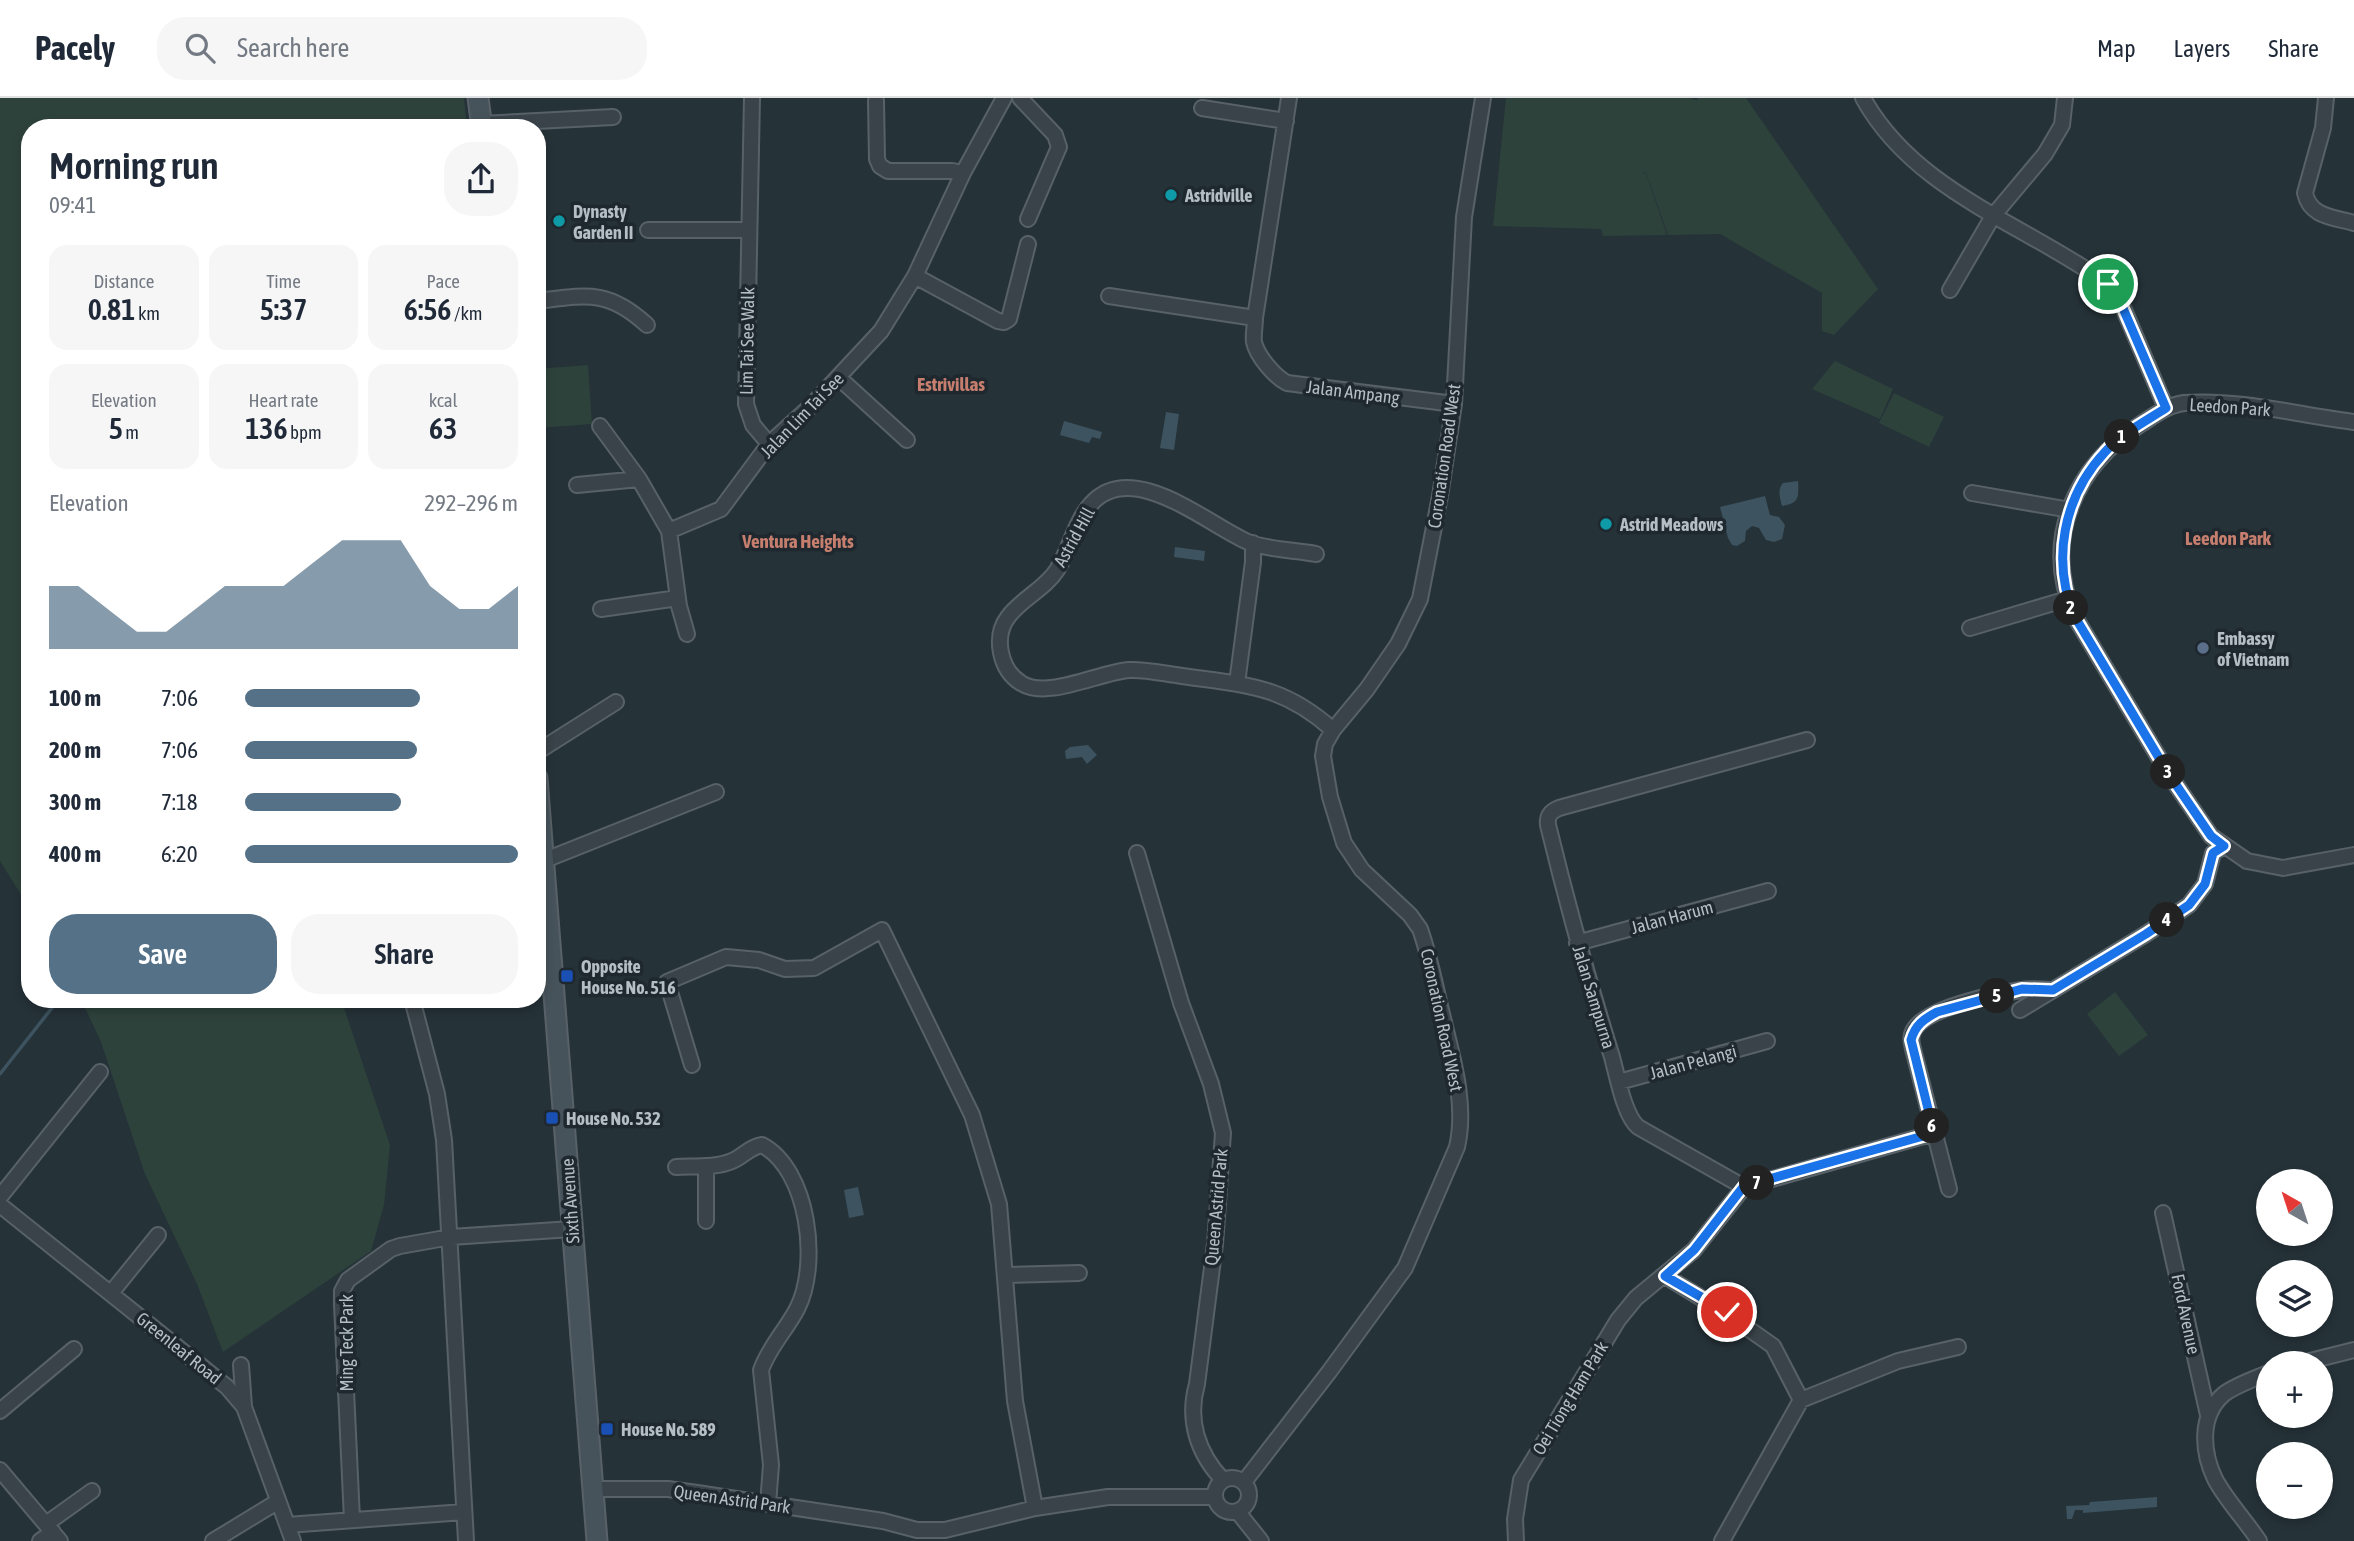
<!DOCTYPE html>
<html lang="en">
<head>
<meta charset="utf-8">
<style>
  :root { --surface:#fff; --page:#f6f6f7; --text:#1f2937; --muted:#747a83; --line:#e0e1e3; --accent:#547188 }
  body { margin:0; font-family:"Asap Condensed",sans-serif; background:var(--page); color:var(--text); height:100vh; display:flex; flex-direction:column; font-size:26px; white-space:nowrap }
  * { box-sizing:border-box; margin:0 }
  p { font-size:23px; color:var(--muted) }
  .icon { flex:none; width:38px; height:38px; fill:none; stroke:currentColor; stroke-width:2; stroke-linecap:round; stroke-linejoin:round }
  .map { position:relative; flex:1; overflow:hidden }
  .side { position:absolute; left:21px; top:21px; width:525px; height:889px; display:flex; flex-direction:column; background:var(--surface); border-radius:28px; box-shadow:0 4px 10px #0003 }
  .side>* { flex:none }
  .needle { width:46px; rotate:321deg }
  .buttons { position:absolute; left:2256px; top:1071px; display:grid; gap:14px }
  .buttons a { display:grid; place-items:center; width:77px; height:77px; border-radius:50%; background:var(--surface); box-shadow:0 4px 10px #0003; font-size:35px }
  .pin { position:absolute; display:grid; place-items:center; width:60px; height:60px; color:#fff; margin:-30px; border:4px solid #fff; border-radius:50%; box-shadow:0 2px 7px #0007 }
  .km { position:absolute; width:35px; height:35px; margin:-18px; border-radius:50%; background:#222; color:#fff; font-size:19px; line-height:35px; text-align:center }
  .round { display:grid; place-items:center; flex:none; width:74px; height:74px; border-radius:28px; background:var(--page) }
  .summary { display:flex; align-items:center; justify-content:space-between; height:119px; padding:0 28px }
  h1 { font-size:38px; font-weight:600; line-height:52px }
  .figures { display:grid; grid-template-columns:repeat(3,1fr); gap:10px; height:119px; padding:7px 28px }
  .figures div { display:grid; align-content:center; border-radius:18px; background:var(--page); text-align:center }
  .figures b { font-size:30px; font-weight:600 }
  .figures small { font-size:19px; font-weight:400 }
  .figures p { font-size:19px }
  .chart { height:196px; padding:14px 28px }
  .chart p { display:flex; justify-content:space-between }
  .chart svg { width:100%; height:126px; margin-top:7px; fill:var(--accent); opacity:.7 }
  .primary-button { display:flex; gap:14px; margin-top:auto; padding:14px 28px }
  .primary-button a { flex:1; height:80px; border-radius:28px; background:var(--accent); color:#fff; font-size:28px; font-weight:600; line-height:80px; text-align:center }
  .primary-button a+a { background:var(--page); color:var(--text) }
  ul { padding:0 28px; list-style:none; font-size:23px }
  li { display:grid; grid-template-columns:112px 84px 1fr; align-items:center; height:52px }
  li i { height:18px; border-radius:9px; background:var(--accent) }
  header { display:flex; align-items:center; gap:42px; box-sizing:border-box; height:98px; padding:0 35px; background:var(--surface); border-bottom:2px solid var(--line) }
  header strong { font-size:33px }
  nav { display:flex; gap:38px; margin-inline-start:auto; font-size:24px }
  .search { width:490px; height:63px; background:var(--page); display:flex; align-items:center; gap:18px; box-sizing:border-box; padding:0 24px; border-radius:28px; color:var(--muted); font-size:26px }
  .map>svg:first-child { display:block }
  .green { fill:#2e423c }
  .water { fill:#3d535f }
  .lines { fill:none; stroke-linecap:round; stroke-linejoin:round }
  .stream { stroke:#3d535f; stroke-width:3.5 }
  .street-casing { stroke:#576167; stroke-width:18 }
  .secondary-casing { stroke:#576167; stroke-width:23 }
  .street { stroke:#394349; stroke-width:14 }
  .secondary { stroke:#47535b; stroke-width:19 }
  .route-casing { stroke:#fff; stroke-width:14 }
  .route { stroke:#1a73e8; stroke-width:9 }
  .culture-dot { fill:#0f9aa8; stroke:#1e282e; stroke-width:2.5 }
  .service-dot { fill:#5c6f8a; stroke:#1e282e; stroke-width:2.5 }
  .transit-dot { fill:#1a4fb4; stroke:#1e282e; stroke-width:2.5 }
  .labels { text-anchor:middle; dominant-baseline:central; stroke-width:7; stroke-linejoin:round; paint-order:stroke }
  .poi-label { font-size:18px; font-weight:bold; fill:#b4bec4; stroke:#1e282e; text-anchor:start }
  .street-label { font-size:18px; fill:#b4bec4; stroke:#1e282e }
  .neighbourhood-label { font-size:19px; font-weight:bold; fill:#c67f6e; stroke:#1e282e }
</style>
</head>
<body>
<header>
<strong>Pacely</strong>
<div class="search"><svg class="icon" aria-label="search" viewBox="0 0 24 24"><circle cx="10" cy="10" r="6"/><path d="M15 15l6 6"/></svg>Search here</div>
<nav><a>Map</a><a>Layers</a><a>Share</a></nav>
</header>
<div class="map">
<svg width="2354" height="1443" viewBox="0 0 2354 1443">
  <rect width="100%" height="100%" fill="#253238"/>
  <path class="green" d="M 0,0 L 464,0 L 467,30 L 30,30 L 30,811 L 0,763 Z
    M 1506,0 L 1689,0 L 1698,3 L 1697,0 L 1746,0 L 1878,191 L 1834,237 L 1822,233 L 1822,195 L 1720,136 L 1668,137 L 1646,74 L 1641,76 L 1646,75 L 1667,137 L 1603,138 L 1601,131 L 1493,128 Z
    M 1835,263 L 1893,291 L 1880,321 L 1812,291 Z
    M 588,267 L 592,326 L 537,330 L 537,271 Z
    M 1894,295 L 1944,319 L 1929,349 L 1879,325 Z
    M 2115,894 L 2148,937 L 2119,958 L 2087,916 Z
    M 81,901 L 341,901 L 390,1047 L 384,1107 L 371,1153 L 223,1254 L 197,1186 L 145,1076 L 101,944 Z"/>
  <path class="water" d="M 1166,314 L 1179,316 L 1174,352 L 1160,350 Z
    M 1064,323 L 1102,334 L 1100,341 L 1092,339 L 1089,345 L 1060,337 Z
    M 1798,383 C 1799,399 1799,406 1782,408 C 1780,400 1777,392 1783,385 Z
    M 1765,398 L 1770,417 L 1779,419 L 1785,427 L 1782,441 L 1774,444 L 1766,442 L 1759,430 L 1752,428 L 1746,433 L 1745,443 L 1737,448 L 1732,447 L 1728,440 L 1720,409 Z
    M 1175,449 L 1205,453 L 1204,463 L 1174,459 Z
    M 1088,647 L 1097,657 L 1087,666 L 1082,659 L 1066,661 L 1065,653 L 1070,649 Z
    M 858,1089 L 864,1117 L 849,1120 L 844,1092 Z
    M 2157,1399 L 2157,1409 L 2083,1415 L 2083,1412 L 2075,1412 L 2072,1421 L 2067,1421 L 2066,1408 L 2089,1407 L 2090,1404 Z"/>
  <g class="lines">
    <path class="stream" d="M 0,976 L 59,901"/>
    <g class="street-casing">
      <path id="street" d="M 752,0 L 746,306 L 753,327 L 769,346
        M 1020,0 L 1055,37 L 1059,49 L 1028,121
        M 1289,0 L 1255,220 C 1255,228 1253,237 1254,244 C 1257,258 1275,279 1287,285 L 1454,306
        M 1863,0 C 1915,94 2025,126 2108,186 L 2119,200 L 2166,310
        M 2326,0 L 2323,30 L 2305,95 C 2310,119 2333,119 2354,125
        M 876,3 L 877,61 L 880,68 L 888,73 L 952,73 L 963,75
        M 1202,10 L 1286,23
        M 481,26 L 613,19
        M 648,132 L 749,132
        M 915,178 L 998,223 L 1004,224 L 1009,221 L 1028,146
        M 1950,192 L 1993,118 L 2045,56 L 2062,27 L 2065,0
        M 1109,198 L 1255,220
        M 537,203 C 586,197 608,191 647,227
        M 838,279 L 907,342
        M 2354,324 C 2298,317 2241,301 2184,305 C 2168,307 2155,317 2141,326 C 2074,369 2041,443 2075,519 L 2168,675 L 2211,738 L 2247,763 L 2283,770 L 2354,757
        M 600,328 L 639,381 L 669,433 L 679,508 L 687,536
        M 577,387 L 639,381
        M 1972,395 L 2070,412
        M 669,433 L 721,411 L 769,346 L 812,307 L 881,233 L 915,178 L 963,75 L 1004,0
        M 1316,456 C 1295,452 1268,452 1248,444 C 1207,426 1132,360 1091,406 C 1075,424 1070,451 1057,472 C 1045,491 1021,501 1008,519 C 993,539 1000,572 1021,585 C 1047,602 1100,574 1129,572 C 1146,571 1165,576 1182,578 C 1246,587 1283,587 1333,632
        M 601,511 L 678,500
        M 1970,530 L 2067,501
        M 1237,585 L 1253,464 L 1253,445
        M 1807,642 L 1559,710 C 1550,714 1547,718 1548,727 C 1567,805 1588,882 1612,959 C 1617,977 1624,1017 1638,1029 L 1744,1089 L 1934,1035
        M 537,654 L 616,604
        M 1137,755 L 1181,905 L 1211,986 L 1223,1035 L 1215,1146 L 1197,1286 C 1187,1321 1197,1355 1223,1382
        M 545,762 L 716,694
        M 1577,845 L 1768,793
        M 412,901 L 437,996 L 444,1042 L 466,1443
        M 2020,912 L 2146,836 L 2189,807 L 2205,786 L 2213,755 L 2224,748
        M 692,967 L 667,884 L 726,859 L 759,862 L 785,871 L 814,870 L 882,832 L 972,1017 L 999,1106 L 1015,1303 L 1035,1410
        M 1619,984 L 1767,943
        M 706,1068 L 706,1123
        M 676,1069 C 693,1068 716,1070 732,1063 C 744,1058 749,1049 762,1047 C 809,1072 820,1167 797,1211 C 786,1232 769,1249 761,1272 L 771,1367 L 768,1406
        M 1949,1091 L 1913,951 C 1911,943 1910,937 1915,930 C 1930,909 1995,896 2021,892 C 2031,890 2043,892 2053,892
        M 0,1099 L 100,974
        M 0,1107 L 206,1272 L 227,1289 L 244,1309
        M 2163,1115 L 2208,1317
        M 1005,1177 L 1079,1175
        M 1665,1178 L 1726,1215 L 1773,1248 L 1801,1302
        M 111,1195 L 158,1137
        M 2302,1265 L 2354,1252
        M 241,1267 L 244,1309 L 293,1443
        M 0,1313 L 74,1251
        M 0,1372 L 60,1443
        M1215 1397a17 17 0 1 1 34 0a17 17 0 1 1-34 0Z
        M 1244,1384 L 1329,1274 L 1405,1170 L 1457,1049 C 1467,1005 1452,959 1442,916 C 1435,888 1430,859 1420,831 L 1410,817 L 1362,772 L 1344,745 L 1330,699 L 1323,658 L 1325,646 L 1333,632 L 1367,591 L 1398,546 L 1420,501 L 1440,398 L 1454,306 L 1464,119 L 1483,0
        M 593,1391 L 668,1391 L 697,1395 L 883,1423 L 917,1432 L 945,1432 L 1035,1410 L 1108,1399 L 1215,1399
        M 1237,1413 L 1261,1443
        M 352,1422 L 342,1206 L 342,1193 L 348,1182 L 391,1151 L 400,1148 L 451,1139 L 572,1131
        M 46,1426 L 92,1393
        M 287,1427 L 464,1414
        M 40,1443 L 53,1434
        M 213,1443 L 277,1404
        M 1516,1443 L 1515,1421 L 1521,1382 L 1618,1222 L 1636,1200 L 1694,1152 L 1744,1089
        M 1722,1443 L 1801,1302 L 1898,1263 L 1958,1249
        M 2259,1443 C 2246,1423 2226,1402 2215,1381 C 2202,1354 2199,1317 2224,1296 C 2236,1287 2254,1281 2268,1275"/>
    </g>
    <g class="secondary-casing">
      <path id="secondary" d="M 478,0 L 482,30
        M 537,680 L 597,1443"/>
    </g>
    <use href="#street" class="street"/>
    <use href="#secondary" class="secondary"/>
  </g>
  <g class="lines">
    <g class="route-casing">
      <path id="route" d="M 1727,1214 L 1665,1178 L 1694,1152 L 1744,1088 L 1934,1035 L 1911,942 C 1915,927 1924,921 1937,914 L 2022,891 L 2053,892 L 2146,836 L 2189,807 L 2205,786 L 2213,755 L 2224,748 L 2211,738 L 2168,675 L 2075,519 C 2051,463 2063,399 2105,354 C 2121,336 2146,323 2166,310 L 2119,201 L 2108,186"/>
    </g>
    <use href="#route" class="route"/>
  </g>
  <g class="culture-dot">
    <circle cx="1171" cy="97" r="7"/>
    <circle cx="559" cy="123" r="7"/>
    <circle cx="1606" cy="426" r="7"/>
  </g>
  <circle class="service-dot" cx="2203" cy="550" r="7"/>
  <g class="transit-dot">
    <rect x="560" y="871" width="14" height="14" rx="3.5"/>
    <rect x="545" y="1013" width="14" height="14" rx="3.5"/>
    <rect x="600" y="1324" width="14" height="14" rx="3.5"/>
  </g>
  <g class="labels">
    <g class="poi-label">
      <text x="1185" y="97">Astridville</text>
      <text x="573" y="113">Dynasty<tspan x="573" dy="21">Garden II</tspan></text>
      <text x="1620" y="426">Astrid Meadows</text>
      <text x="2217" y="540">Embassy<tspan x="2217" dy="21">of Vietnam</tspan></text>
      <text x="581" y="868">Opposite<tspan x="581" dy="21">House No. 516</tspan></text>
      <text x="566" y="1020">House No. 532</text>
      <text x="621" y="1331">House No. 589</text>
    </g>
    <g class="street-label">
      <text transform="translate(747 243) rotate(-89)">Lim Tai See Walk</text>
      <text transform="translate(1353 294) rotate(7)">Jalan Ampang</text>
      <text transform="translate(2230 309) rotate(4)">Leedon Park</text>
      <text transform="translate(802 317) rotate(-46)">Jalan Lim Tai See</text>
      <text transform="translate(1444 358) rotate(-82)">Coronation Road West</text>
      <text transform="translate(1074 439) rotate(-61)">Astrid Hill</text>
      <text transform="translate(1672 819) rotate(-15)">Jalan Harum</text>
      <text transform="translate(1594 899) rotate(73)">Jalan Sampurna</text>
      <text transform="translate(1442 922) rotate(78)">Coronation Road West</text>
      <text transform="translate(1693 964) rotate(-15)">Jalan Pelangi</text>
      <text transform="translate(570 1103) rotate(-94)">Sixth Avenue</text>
      <text transform="translate(1216 1109) rotate(-85)">Queen Astrid Park</text>
      <text transform="translate(2186 1216) rotate(78)">Ford Avenue</text>
      <text transform="translate(346 1245) rotate(-90)">Ming Teck Park</text>
      <text transform="translate(179 1250) rotate(39)">Greenleaf Road</text>
      <text transform="translate(1570 1300) rotate(-59)">Oei Tiong Ham Park</text>
      <text transform="translate(732 1401) rotate(8)">Queen Astrid Park</text>
    </g>
    <g class="neighbourhood-label">
      <text x="951" y="286">Estrivillas</text>
      <text x="2228" y="440">Leedon Park</text>
      <text x="798" y="443">Ventura Heights</text>
    </g>
  </g>
</svg>
<div class="buttons">
<a><svg class="needle" viewBox="-14 -14 28 28"><path d="M0-13l5 13h-10z" fill="#e53935"/><path d="M0 13l5-13h-10z" fill="#747a83"/></svg></a>
<a><svg class="icon" aria-label="layers" viewBox="0 0 24 24"><path d="M12 4l9 5-9 5-9-5zM3 14l9 5 9-5"/></svg></a>
<a>+</a>
<a>−</a>
</div>
<div class="pin" style="left:2108px;top:186px;background:#1e9e55"><svg class="icon" aria-label="arrive" viewBox="0 0 24 24"><path d="M6 21V4h12l-3 4 3 4H6"/></svg></div>
<div class="pin" style="left:1727px;top:1214px;background:#d93025"><svg class="icon" aria-label="check" viewBox="0 0 24 24"><path d="M5 12l5 5 9-10"/></svg></div>
<b class="km" style="left:2122px;top:339px">1</b>
<b class="km" style="left:2071px;top:510px">2</b>
<b class="km" style="left:2168px;top:674px">3</b>
<b class="km" style="left:2167px;top:822px">4</b>
<b class="km" style="left:1997px;top:898px">5</b>
<b class="km" style="left:1932px;top:1028px">6</b>
<b class="km" style="left:1757px;top:1085px">7</b>
<section class="side">
<div class="summary"><div><h1>Morning run</h1><p>09:41</p></div><a class="round"><svg class="icon" aria-label="share" viewBox="0 0 24 24"><path d="M12 15V3M7 8l5-5 5 5M5 13v7h14v-7"/></svg></a></div>
<div class="figures">
<div><p>Distance</p><b>0.81<small> km</small></b></div>
<div><p>Time</p><b>5:37</b></div>
<div><p>Pace</p><b>6:56<small> /km</small></b></div>
</div>
<div class="figures">
<div><p>Elevation</p><b>5<small> m</small></b></div>
<div><p>Heart rate</p><b>136<small> bpm</small></b></div>
<div><p>kcal</p><b>63</b></div>
</div>
<div class="chart"><p><span>Elevation</span>292–296 m</p>
<svg viewBox="0 0 160 44" preserveAspectRatio="none"><path d="M0 44V22L10 22L20 30L30 38L40 38L50 30L60 22L70 22L80 22L90 14L100 6L110 6L120 6L130 22L140 30L150 30L160 22V44z"/></svg>
</div>
<ul>
<li><b>100 m</b>7:06<i style="width:64%"></i></li>
<li><b>200 m</b>7:06<i style="width:63%"></i></li>
<li><b>300 m</b>7:18<i style="width:57%"></i></li>
<li><b>400 m</b>6:20<i style="width:100%"></i></li>
</ul>
<div class="primary-button"><a>Save</a><a>Share</a></div>
</section>
</div>
</body>
</html>
